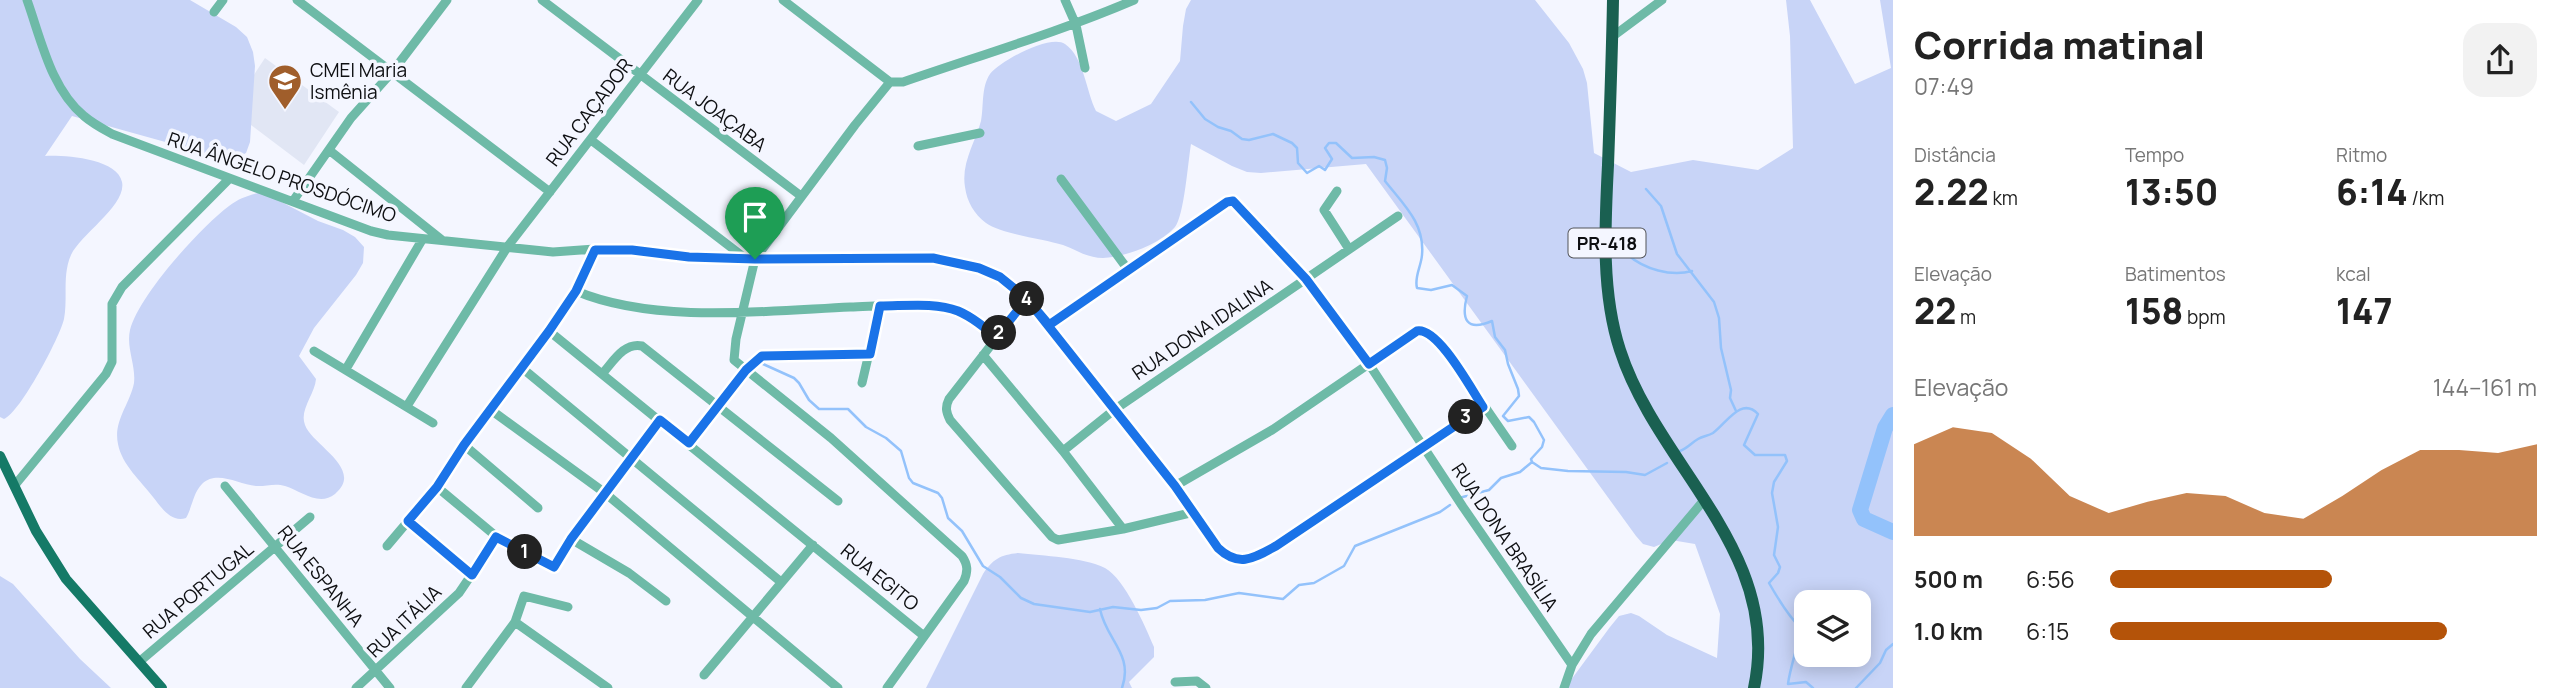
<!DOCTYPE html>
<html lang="pt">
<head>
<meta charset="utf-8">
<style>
  :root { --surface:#fff; --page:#f2f2f2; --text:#222; --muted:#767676; --accent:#b45309 }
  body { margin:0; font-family:Manrope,sans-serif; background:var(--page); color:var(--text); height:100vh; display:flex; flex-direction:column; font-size:26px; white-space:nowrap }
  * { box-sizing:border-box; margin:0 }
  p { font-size:23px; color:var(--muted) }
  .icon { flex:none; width:38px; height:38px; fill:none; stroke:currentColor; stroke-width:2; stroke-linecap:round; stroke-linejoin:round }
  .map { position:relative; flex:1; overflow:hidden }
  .sheet { display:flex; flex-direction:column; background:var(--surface); width:665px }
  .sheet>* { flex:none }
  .controls { position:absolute; left:1794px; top:590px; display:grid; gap:14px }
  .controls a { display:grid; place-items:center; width:77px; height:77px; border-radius:14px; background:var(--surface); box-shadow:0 4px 18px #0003; font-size:35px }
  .pin { position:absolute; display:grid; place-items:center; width:60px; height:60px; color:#fff; margin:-72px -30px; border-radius:50% 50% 50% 0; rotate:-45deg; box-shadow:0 0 7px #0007 }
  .pin .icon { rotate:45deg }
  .km { position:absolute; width:35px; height:35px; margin:-18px; border-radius:50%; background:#222; color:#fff; font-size:19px; line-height:35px; text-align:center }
  .round { display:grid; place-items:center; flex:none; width:74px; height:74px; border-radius:21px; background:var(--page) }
  .overview { display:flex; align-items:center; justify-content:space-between; height:119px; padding:0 21px }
  h1 { font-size:38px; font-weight:800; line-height:52px }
  .stats { display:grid; grid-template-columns:repeat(3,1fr); gap:10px; height:119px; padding:7px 21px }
  .stats div { display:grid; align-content:center }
  .stats b { font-size:35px; font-weight:800 }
  .stats small { font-size:19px; font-weight:400 }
  .stats p { font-size:19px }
  .chart { height:196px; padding:14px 21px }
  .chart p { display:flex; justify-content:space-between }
  .chart svg { width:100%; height:126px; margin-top:7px; fill:var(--accent); opacity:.7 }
  ul { padding:0 21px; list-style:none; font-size:23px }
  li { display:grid; grid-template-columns:112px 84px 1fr; align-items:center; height:52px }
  li i { height:18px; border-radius:9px; background:var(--accent) }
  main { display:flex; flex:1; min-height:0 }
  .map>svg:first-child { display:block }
  .built { fill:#e1e6f4 }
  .green { fill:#c8d4f7; fill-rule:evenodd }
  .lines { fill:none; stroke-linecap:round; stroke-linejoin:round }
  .stream { stroke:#93c2fb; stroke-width:2.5 }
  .river { stroke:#93c2fb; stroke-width:16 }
  .minor { stroke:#6ebaa7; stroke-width:9 }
  .major { stroke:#157a67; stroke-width:10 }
  .highway { stroke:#1a6051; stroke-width:12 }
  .route-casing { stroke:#fff; stroke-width:14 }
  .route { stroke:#1a73e8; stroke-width:9 }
  .labels { text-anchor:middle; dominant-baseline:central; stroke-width:7; stroke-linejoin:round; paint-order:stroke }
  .shield { fill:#f4f6ff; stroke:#535459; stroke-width:2 }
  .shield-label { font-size:18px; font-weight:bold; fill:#0e0f12 }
  .poi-label { font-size:19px; fill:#0e0f12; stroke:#f4f6ff; text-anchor:start }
  .street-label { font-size:19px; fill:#0e0f12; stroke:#f4f6ff }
</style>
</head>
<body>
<main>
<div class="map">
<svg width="1893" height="688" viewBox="0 0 1893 688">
  <rect width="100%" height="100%" fill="#f4f6ff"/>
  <path class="built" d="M 265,58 L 339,112 L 304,165 L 231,110 Z"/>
  <path class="green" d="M 0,0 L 190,0 L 236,27 L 247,37 L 253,52 L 255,66 L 250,142 L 246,153 L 236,158 L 212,155 L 72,116 L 45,156 C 63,155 117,158 122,182 C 127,205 81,234 71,255 C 62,275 68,298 64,319 C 60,337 20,413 4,419 L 0,417 Z
    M 1191,0 L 1535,0 L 1569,43 L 1583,69 L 1587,83 L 1594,153 L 1631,172 L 1693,160 L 1758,170 L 1793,148 L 1790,36 L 1786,0 L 1810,0 L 1855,84 L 1891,68 L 1880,0 L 1893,0 L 1893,688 L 1565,688 L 1610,627 L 1619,616 L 1631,613 L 1639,616 L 1667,635 L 1717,658 L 1720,614 L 1695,544 L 1671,540 L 1654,547 L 1643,544 L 1636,536 L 1366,164 L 1261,173 L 1247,172 L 1232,166 L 1191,144 C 1188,162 1184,216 1175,227 C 1160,244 1126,257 1103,258 C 1087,258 1077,250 1063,245 C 1043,239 1001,234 986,223 C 974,214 967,202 965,187 C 961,163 975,143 981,121 C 984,106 981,87 990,74 C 1000,61 1050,34 1065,44 C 1084,57 1086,91 1096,111 L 1116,121 L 1151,104 L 1180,61 L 1183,26 L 1186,9 ZM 1806,602 L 1858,602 L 1858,654 L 1806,654 Z
    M 258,193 L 268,195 L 318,221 L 343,230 L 355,237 L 364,247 L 363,263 L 356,275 L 314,328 L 299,356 L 316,379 C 315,394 299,410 305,425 C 312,445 365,469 335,494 C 319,507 301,491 285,486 C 276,483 267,486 258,486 C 240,486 218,469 202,484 C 193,493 192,508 186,518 C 171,523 161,507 153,497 C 141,481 122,465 118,444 C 113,421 130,404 134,383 C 136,365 126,348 130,330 C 139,295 200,228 229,206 C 238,199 247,196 258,193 Z
    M 1018,553 C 1043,556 1083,557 1105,568 C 1125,579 1145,626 1154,647 L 1154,657 L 1129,682 L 1132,688 L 926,688 L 983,574 C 993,559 1000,555 1018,553 Z
    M 0,576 L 13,584 L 80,659 L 111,688 L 0,688 Z"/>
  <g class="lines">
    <path class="stream" d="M 1191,102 L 1205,119 L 1218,127 L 1231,131 L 1242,139 L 1249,140 L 1273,134 L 1292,143 L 1297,148 L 1298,163 L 1307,173 L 1319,166 L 1325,170 L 1332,159 L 1325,148 L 1329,143 L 1336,143 L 1352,158 L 1374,157 L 1385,160 L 1387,168 L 1385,181 C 1403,204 1425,223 1422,255 C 1421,267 1414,277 1417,288 L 1431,290 L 1452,285 L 1467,296 C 1461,319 1466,332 1492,321 L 1495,337 L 1505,350 L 1508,364 L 1518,389 L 1519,396 L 1503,416 L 1508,421 L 1529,417 L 1534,422 L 1544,440 L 1542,447 L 1531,459 L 1532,462 L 1520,472 L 1501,478 L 1489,490 L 1459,498
      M 1646,189 L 1661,206 L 1677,254 L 1714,302 L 1719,318 L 1721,348 L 1731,390 L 1730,398 L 1736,411
      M 1628,255 C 1644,269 1671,277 1692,271
      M 763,364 L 794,378 L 799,383 L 809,400 L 819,409 L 848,409 L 866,427 L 886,438 L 901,451 L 909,478 L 913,483 L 938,493 L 942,498 L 948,518 L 962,531 L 983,566 L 1000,577 L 1021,598 L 1034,604 L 1090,612 L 1113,607 L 1141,610 L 1157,608 L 1170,601 L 1205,600 L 1239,593 L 1283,599 L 1299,585 L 1314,583 L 1344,566 L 1355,546 L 1440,512 L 1450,505
      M 1680,451 C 1688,448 1691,443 1698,439 C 1703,436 1708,436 1713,433 C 1726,424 1741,396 1758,414 L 1744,445 L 1755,455 L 1785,455 L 1787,461 L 1774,482 L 1772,493 L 1778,527 L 1774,555 L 1780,567 L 1778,573 L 1769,583 C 1777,597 1788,616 1800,627 C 1800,641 1790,667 1788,684 L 1806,682 L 1813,688
      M 1532,462 L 1541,468 L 1568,471 L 1626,472 L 1645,475 L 1667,463
      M 1100,609 C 1106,640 1134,654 1122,688
      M 1856,688 L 1880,663 L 1886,650 L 1893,644"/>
    <path class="river" d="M 1893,415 L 1885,428 L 1860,510 L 1864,519 L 1893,532"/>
    <path class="minor" d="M 27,0 C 41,39 51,89 84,116 C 92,123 103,129 112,134 L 371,231 L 388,235 L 553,252 L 609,248 L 689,257 L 933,258 L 980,268 L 1000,277 L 1027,299 L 1175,486 L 1218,548 C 1239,568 1254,558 1276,546 L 1483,406
      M 297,0 L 550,192
      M 542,0 L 801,196
      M 783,0 L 890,82
      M 1065,0 L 1076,25 L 1085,68
      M 214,12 L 223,0
      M 1612,37 L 1662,0
      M 890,82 L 903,82 C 981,55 1059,32 1134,0
      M 591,140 L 745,258
      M 918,146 L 980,133
      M 329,150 L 442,240
      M 1061,179 L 1129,271
      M 1337,191 L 1324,210 L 1349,249
      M 293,201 L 351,118 L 393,71 L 447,0
      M 576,291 C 654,324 767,311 850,307 C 881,306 926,301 956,311 C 971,315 983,327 996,337
      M 1027,299 L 949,399 C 945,407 946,412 950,420 L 1052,537 L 1058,540 L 1123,529 L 1194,512
      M 1049,325 L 1227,203 L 1237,204 L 1306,279 L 1369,364 L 1463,507 L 1572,665
      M 549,331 L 924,636
      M 314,351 L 433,423
      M 983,355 L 1063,451 L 1123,529
      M 522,368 L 781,582
      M 346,369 L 422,240
      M 602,374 C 613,362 624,342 642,346 L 838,501
      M 862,383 L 880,306
      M 407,406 L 508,246 L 698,0
      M 491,410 L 605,493 L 838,688
      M 689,443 L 746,370 L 762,356 L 870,354
      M 464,445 L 538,508
      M 1063,451 L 1114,410 L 1398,216
      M 15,485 L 106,374 L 112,362 L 112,304 L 122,287 L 229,179
      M 225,486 L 390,688
      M 1175,486 L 1272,430 L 1417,331 C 1428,329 1433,336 1441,343 L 1512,446
      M 437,487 L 497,537 L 553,567 L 571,539 L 660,420
      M 408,521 L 472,575
      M 571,539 L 629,573 L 666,601
      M 387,546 L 437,487 L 464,445 L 549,331 L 576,291 L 595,250
      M 515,622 L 608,688
      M 139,662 L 310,517
      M 704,675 L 813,545
      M 1175,682 L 1197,681 L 1206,688
      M 356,688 L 459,593 L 497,537
      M 466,688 L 515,622 L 524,596 L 568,607
      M 887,688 L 964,581 C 968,571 968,565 962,556 L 831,438 L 734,360 L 736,339 L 755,259 L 855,125 L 890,82
      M 1564,688 L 1572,665 L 1591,634 L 1705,499"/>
    <path class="major" d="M 0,456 L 36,531 L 66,579 L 162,688"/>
    <path class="highway" d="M 1613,0 C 1612,55 1610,110 1608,165 C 1605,225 1601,292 1620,350 C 1658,468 1783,551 1754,688"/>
  </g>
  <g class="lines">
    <g class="route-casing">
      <path id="route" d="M 755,259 L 689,257 L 632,250 L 595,250 L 576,291 L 549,331 L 464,445 L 437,487 L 408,521 L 472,575 L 496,537 L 554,567 L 571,539 L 660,420 L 689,443 L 746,370 L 762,356 L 870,354 L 880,306 C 905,306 935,302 958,311 C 972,317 984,327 996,337 L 1027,299 L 1175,486 L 1218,548 C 1239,568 1254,558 1276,546 L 1483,407 C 1471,389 1438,327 1417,331 L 1369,364 L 1306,279 L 1233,201 L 1227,202 L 1049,325 L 1027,299 L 1000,277 L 979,268 L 933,258 L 755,259"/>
    </g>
    <use href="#route" class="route"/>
  </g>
  <defs>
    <g id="school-pin" transform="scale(1.75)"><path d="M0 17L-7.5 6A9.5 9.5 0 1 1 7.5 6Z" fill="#a05e2b" stroke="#f4f6ff"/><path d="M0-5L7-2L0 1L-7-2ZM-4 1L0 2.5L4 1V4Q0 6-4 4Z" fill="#fff"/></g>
  </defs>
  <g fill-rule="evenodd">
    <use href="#school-pin" x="285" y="81"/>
  </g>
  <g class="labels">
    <rect class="shield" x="1568.5" y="228.5" width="77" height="29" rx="5"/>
    <g class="shield-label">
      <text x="1607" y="243">PR-418</text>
    </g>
    <g class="poi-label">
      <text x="310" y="70">CMEI Maria<tspan x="310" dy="22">Ismênia</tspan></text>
    </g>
    <g class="street-label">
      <text transform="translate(715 110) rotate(37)">RUA JOAÇABA</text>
      <text transform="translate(589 112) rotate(-53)">RUA CAÇADOR</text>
      <text transform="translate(282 177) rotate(19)">RUA ÂNGELO PROSDÓCIMO</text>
      <text transform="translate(1202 329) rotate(-34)">RUA DONA IDALINA</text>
      <text transform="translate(1505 537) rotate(56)">RUA DONA BRASÍLIA</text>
      <text transform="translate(321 576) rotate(51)">RUA ESPANHA</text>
      <text transform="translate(880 577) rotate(39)">RUA EGITO</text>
      <text transform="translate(198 590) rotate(-40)">RUA PORTUGAL</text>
      <text transform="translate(404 621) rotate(-44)">RUA ITÁLIA</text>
    </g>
  </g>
</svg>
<div class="controls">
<a><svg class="icon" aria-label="layers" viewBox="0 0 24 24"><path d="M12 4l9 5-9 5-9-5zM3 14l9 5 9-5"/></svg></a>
</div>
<div class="pin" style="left:755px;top:259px;background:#1e9e55"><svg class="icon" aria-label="arrive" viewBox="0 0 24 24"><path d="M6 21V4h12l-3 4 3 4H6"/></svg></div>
<b class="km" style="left:525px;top:552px">1</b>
<b class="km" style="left:999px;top:333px">2</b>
<b class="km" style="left:1466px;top:417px">3</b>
<b class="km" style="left:1027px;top:299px">4</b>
</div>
<section class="sheet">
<div class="overview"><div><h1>Corrida matinal</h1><p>07:49</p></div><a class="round"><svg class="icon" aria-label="share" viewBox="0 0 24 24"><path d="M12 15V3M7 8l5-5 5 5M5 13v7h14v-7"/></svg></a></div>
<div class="stats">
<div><p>Distância</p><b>2.22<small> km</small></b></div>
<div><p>Tempo</p><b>13:50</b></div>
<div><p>Ritmo</p><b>6:14<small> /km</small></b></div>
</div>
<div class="stats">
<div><p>Elevação</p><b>22<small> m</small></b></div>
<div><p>Batimentos</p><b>158<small> bpm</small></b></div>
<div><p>kcal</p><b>147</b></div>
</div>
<div class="chart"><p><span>Elevação</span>144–161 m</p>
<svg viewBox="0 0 160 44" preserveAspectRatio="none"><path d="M0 44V12L10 6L20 8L30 17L40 30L50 36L60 32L70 29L80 30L90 36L100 38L110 30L120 21L130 14L140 14L150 15L160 12V44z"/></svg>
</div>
<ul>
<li><b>500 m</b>6:56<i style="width:52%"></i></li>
<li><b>1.0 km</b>6:15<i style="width:79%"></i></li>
</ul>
</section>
</main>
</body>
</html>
